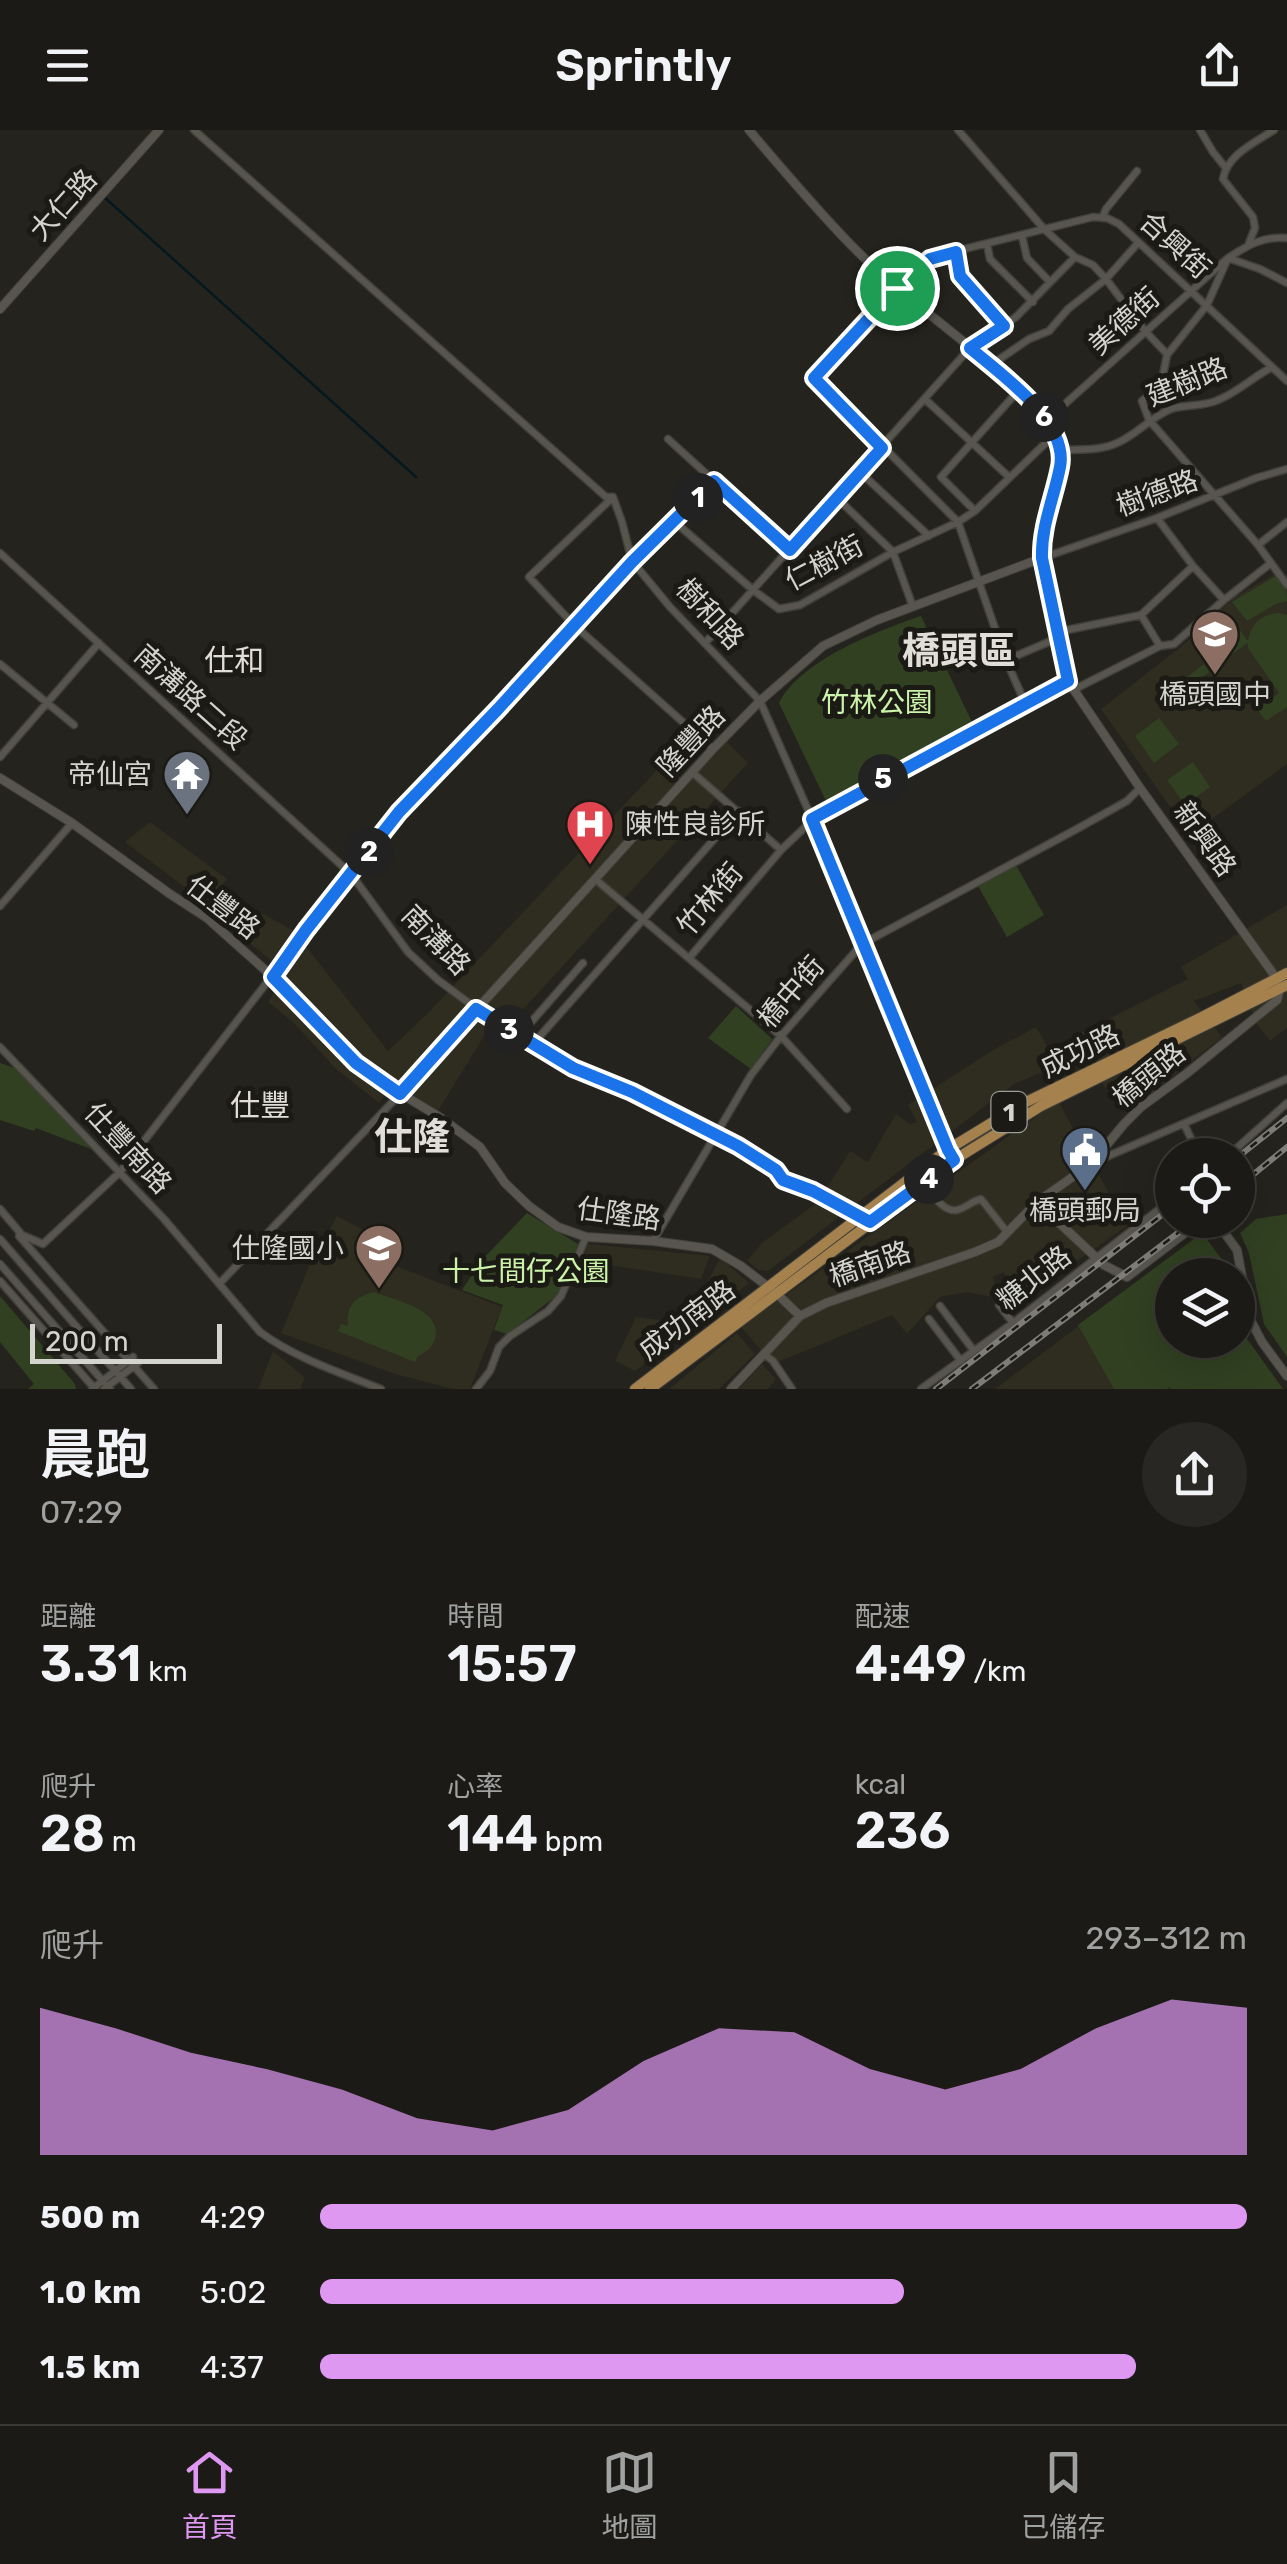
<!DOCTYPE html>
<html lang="zh-TW">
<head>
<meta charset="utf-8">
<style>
  :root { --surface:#1c1a16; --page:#292723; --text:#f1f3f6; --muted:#a0a1a1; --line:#3a3835; --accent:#de98f2 }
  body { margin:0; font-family:Rubik,"Noto Sans TC",sans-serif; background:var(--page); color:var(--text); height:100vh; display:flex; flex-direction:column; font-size:38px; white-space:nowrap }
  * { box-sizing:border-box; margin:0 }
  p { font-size:32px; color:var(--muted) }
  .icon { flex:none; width:55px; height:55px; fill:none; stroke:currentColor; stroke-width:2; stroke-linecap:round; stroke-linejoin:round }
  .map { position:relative; height:1259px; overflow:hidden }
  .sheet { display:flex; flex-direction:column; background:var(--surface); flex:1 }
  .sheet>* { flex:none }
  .fabs { position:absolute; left:1155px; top:1008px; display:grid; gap:20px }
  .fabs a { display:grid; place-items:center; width:100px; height:100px; border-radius:50%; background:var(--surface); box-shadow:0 10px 40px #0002,0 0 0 2px var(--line); font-size:50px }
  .scale { position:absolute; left:30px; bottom:25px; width:192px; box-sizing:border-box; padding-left:10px; border:5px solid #d4d4cf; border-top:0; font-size:28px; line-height:35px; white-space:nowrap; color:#d4d4cf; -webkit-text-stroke:8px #1b1a14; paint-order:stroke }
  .pin { position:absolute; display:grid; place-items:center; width:85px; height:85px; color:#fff; margin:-42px; border:5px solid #fff; border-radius:50%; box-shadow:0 2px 10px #0007 }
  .km { position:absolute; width:50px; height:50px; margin:-25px; border-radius:50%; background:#222; color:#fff; font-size:28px; line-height:50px; text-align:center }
  .round { display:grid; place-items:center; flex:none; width:105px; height:105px; border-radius:52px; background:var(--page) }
  .overview { display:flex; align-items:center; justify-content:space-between; height:170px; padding:0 40px }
  h1 { font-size:55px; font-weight:600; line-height:75px }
  .metrics { display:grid; grid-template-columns:repeat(3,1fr); gap:15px; height:170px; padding:10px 40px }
  .metrics div { display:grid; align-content:center }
  .metrics b { font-size:50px; font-weight:600 }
  .metrics small { font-size:28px; font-weight:400 }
  .metrics p { font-size:28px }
  .chart { height:280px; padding:20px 40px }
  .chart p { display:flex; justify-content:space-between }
  .chart svg { width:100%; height:180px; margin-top:10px; fill:var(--accent); opacity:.7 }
  ul { padding:0 40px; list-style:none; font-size:32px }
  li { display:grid; grid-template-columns:160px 120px 1fr; align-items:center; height:75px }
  li i { height:25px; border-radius:12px; background:var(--accent) }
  header { display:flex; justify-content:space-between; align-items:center; height:130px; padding:0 40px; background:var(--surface); font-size:45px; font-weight:600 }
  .tabs { display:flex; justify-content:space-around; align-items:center; height:140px; border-top:2px solid var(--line); background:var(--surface); font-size:28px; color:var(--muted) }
  .tabs a { display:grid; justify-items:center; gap:5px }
  .tabs .selected { color:var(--accent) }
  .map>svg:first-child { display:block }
  .built { fill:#2f2c20 }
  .green { fill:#304021 }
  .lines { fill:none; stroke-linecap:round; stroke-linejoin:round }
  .stream { stroke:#04181f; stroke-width:2.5 }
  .minor-casing { stroke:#41413b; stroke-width:9 }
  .tertiary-casing { stroke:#41413b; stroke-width:10 }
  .primary-casing { stroke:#41413b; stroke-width:12 }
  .minor { stroke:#57554e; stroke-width:6 }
  .tertiary { stroke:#57554e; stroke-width:8 }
  .primary { stroke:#a5814d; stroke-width:10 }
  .rail-casing { stroke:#7d7c77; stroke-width:6 }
  .rail { stroke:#1b1a14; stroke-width:2.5; stroke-dasharray:8; stroke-linecap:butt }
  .route-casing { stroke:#fff; stroke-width:20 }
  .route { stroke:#1a73e8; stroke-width:12 }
  .labels { text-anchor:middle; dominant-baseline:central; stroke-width:10; stroke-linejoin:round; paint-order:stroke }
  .shield { fill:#1b1a14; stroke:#9c9c97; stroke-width:2.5 }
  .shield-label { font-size:25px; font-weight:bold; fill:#d4d4cf }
  .street-label { font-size:28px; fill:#d4d4cf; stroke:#1b1a14 }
  .poi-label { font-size:28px; fill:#d4d4cf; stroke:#1b1a14 }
  .park-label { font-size:28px; fill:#cbf3a9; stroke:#1b1a14 }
  .neighbourhood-label { font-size:30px; fill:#e0ded6; stroke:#1b1a14 }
  .district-label { font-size:38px; font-weight:bold; fill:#e0ded6; stroke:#1b1a14 }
</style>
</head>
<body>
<header><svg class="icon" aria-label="menu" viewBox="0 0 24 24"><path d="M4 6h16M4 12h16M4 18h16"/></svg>Sprintly<svg class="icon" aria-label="share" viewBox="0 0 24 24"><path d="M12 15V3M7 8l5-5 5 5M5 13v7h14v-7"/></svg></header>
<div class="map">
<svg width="1287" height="1259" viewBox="0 0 1287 1259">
  <rect width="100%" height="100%" fill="#25231d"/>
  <path class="built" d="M 1278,442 L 1287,457 L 1287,634 L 1190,705 L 1101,579 L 1183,515 L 1236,466 Z
    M 690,605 L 715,625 L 726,611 L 748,633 L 509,895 L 495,888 L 438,981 L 393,955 L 379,973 L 335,938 L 294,893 L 268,872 L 286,843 L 240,805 L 260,782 L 294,801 L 388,921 L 430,881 Z
    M 150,692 L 227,749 L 207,774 L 125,712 Z
    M 1287,775 L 1287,898 L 1270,911 L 1257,894 L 1241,853 L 1194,871 L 1222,907 L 1126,983 L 1112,970 L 1086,924 L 1014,954 L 768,1141 L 759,1140 L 747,1131 L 763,1112 L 818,1072 L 850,1021 L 868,1032 L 896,984 L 910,994 L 917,992 L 908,975 L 993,920 L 1036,897 L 1049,919 L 1188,849 L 1181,837 Z
    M 1058,971 L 1127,1096 L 1024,1168 L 1011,1163 L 1004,1142 L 993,1147 L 998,1168 L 966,1162 L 940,1167 L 907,1204 L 892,1185 L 773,1234 L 741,1197 Z
    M 337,1086 L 393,1115 L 388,1133 L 502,1177 L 470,1259 L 453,1259 L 395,1244 L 281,1203 L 310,1134 Z
    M 1202,1103 L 1226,1135 L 1228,1145 L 1172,1145 L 1172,1210 L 1238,1210 L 1238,1188 L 1240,1199 L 1283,1259 L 995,1259 Z
    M 588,1114 L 710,1126 L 701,1149 L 582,1131 Z
    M 720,1128 L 749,1153 L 635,1241 L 615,1231 L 636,1187 L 669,1191 L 696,1174 Z
    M 737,1203 L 755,1224 L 719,1259 L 669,1259 Z
    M 273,1221 L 305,1248 L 300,1259 L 258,1259 Z
    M 762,1234 L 776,1249 L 768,1259 L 739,1259 Z"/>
  <path class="green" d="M 1276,446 C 1286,454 1287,459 1287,471 L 1276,474 L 1247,491 L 1232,472 Z
    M 1279,483 L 1287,485 L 1287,577 L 1266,591 L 1257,579 L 1279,563 L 1248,518 L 1248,513 L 1219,533 L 1200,506 L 1228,484 L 1248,511 C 1251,493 1262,484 1279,483 Z
    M 921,486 L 972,592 L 827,673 L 779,573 C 801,530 877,501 921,486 Z
    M 1204,534 L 1209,542 L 1169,572 L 1163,565 Z
    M 1159,588 L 1179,614 L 1154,633 L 1135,606 Z
    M 1193,632 L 1210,657 L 1185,675 L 1167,650 Z
    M 1016,735 L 1044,785 L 1007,807 L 978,756 Z
    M 736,876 L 772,909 L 751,939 L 708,908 Z
    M 0,933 L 20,940 L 91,1019 L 36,998 L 34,1001 L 0,990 Z
    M 527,1083 L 578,1114 L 560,1163 L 507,1204 L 494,1200 L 503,1175 L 462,1160 L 482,1130 Z
    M 1287,1084 L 1287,1227 L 1264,1194 L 1249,1123 L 1240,1103 L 1256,1089 Z
    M 1202,1103 L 1226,1135 L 1228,1145 L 1172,1145 L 1172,1210 L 1238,1210 L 1238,1188 L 1240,1199 L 1283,1259 L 1171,1259 L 1169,1257 L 1167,1259 L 1114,1259 L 1078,1195 Z
    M 374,1162 C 393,1170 444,1179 435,1209 C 432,1218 426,1222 418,1226 L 415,1232 L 338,1201 L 341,1194 L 348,1196 C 346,1175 355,1167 374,1162 Z
    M 0,1166 L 75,1254 L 76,1259 L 28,1259 L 34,1254 L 0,1212 Z"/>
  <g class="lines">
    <path class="stream" d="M 104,67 L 416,347"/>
    <g class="minor-casing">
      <path id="minor" d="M 194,0 L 606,367 L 613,367
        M 958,0 L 1045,100 L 1075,127 L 1093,135 L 1106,149 L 1145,201 L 1167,224
        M 1200,0 L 1213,22 L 1225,37
        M 1102,88 L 1106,79 L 1137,41
        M 1022,106 L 1027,128 L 1050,152
        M 1249,113 L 1255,98 L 1253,87 L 1223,49 C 1227,25 1254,13 1274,0
        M 987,114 L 990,129 L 1033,172
        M 956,122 L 960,146 L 1004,196
        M 1287,153 L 1260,139 L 1228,128 L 1207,175 L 1167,225 L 1161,255 L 1142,271 L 1149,290 L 1258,415 L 1287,455
        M 991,235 L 1029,209 L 1049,201 L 1068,179 L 1106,149 L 1138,113
        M 926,270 L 1009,347
        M 1047,290 L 1228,128 C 1248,115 1263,106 1287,108
        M 668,309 L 790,420
        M 1062,320 C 1080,319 1100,321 1117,313 C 1136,305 1151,287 1171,279 C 1186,274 1203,277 1218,270 C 1238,262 1253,247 1272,237
        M 860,342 L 929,406
        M 613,367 L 622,392 L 632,431 L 670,477 L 760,571 L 809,682 L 909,928 L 954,1030
        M 612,368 L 529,447 L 574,495 L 713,619
        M 837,368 L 893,422 L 913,477
        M 975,381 L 941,347 L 1018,261
        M 1157,388 L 1193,436 L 1224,470
        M 675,392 L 753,460 L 779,479 L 800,475 L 893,422 L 958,392 L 975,381 L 1055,304
        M 1258,415 L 1287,392
        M 0,423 L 351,744 L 408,822 L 438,850 L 477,879 L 573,939 L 632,963 L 738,1016 L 776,1041 L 783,1049 L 813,1061 L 870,1092
        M 1042,428 L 1157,388 L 1256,348 L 1287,339
        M 1141,485 L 1160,516
        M 1057,502 L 1141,485 L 1193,436
        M 706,512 L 970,218 L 1016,187 L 1075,127
        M 1006,530 L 1058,508
        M 0,534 L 74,595
        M 1073,560 L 1160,516 L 1174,514 L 1224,470 L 1271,433
        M 1025,573 L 1006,530 L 958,392 L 814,247 L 897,158 L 931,129 L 940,125 L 1093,87 L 1107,88 L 1119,94 L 1287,251
        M 0,627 L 99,513
        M 692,642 L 781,720
        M 595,749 L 781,906 L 847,979
        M 0,776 L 72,693
        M 690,827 L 781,720 L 820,683 L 1068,551
        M 519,906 L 583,833
        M 533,914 L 739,681
        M 0,917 L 164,1089 L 260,1202 C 295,1228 341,1243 381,1259
        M 1184,994 L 1199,1025
        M 1229,1025 L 1287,973
        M 1092,1033 L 1287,949
        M 923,1054 C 931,1063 944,1083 957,1080 C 966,1078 972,1071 981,1069 L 1007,1102
        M 0,1079 L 22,1105 L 43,1114 L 120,1042 L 399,682 L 498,579 L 632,431 L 714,351
        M 19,1106 L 154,1259
        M 0,1109 L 131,1259
        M 653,1111 L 751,945 L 781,906 L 862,814 L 1075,700 L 1127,671 L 1140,658
        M 0,1134 L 110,1259
        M 0,1151 L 95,1259
        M 220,1153 L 400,964
        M 999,1175 L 1013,1193
        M 940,1176 L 974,1221
        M 929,1189 L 961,1231
        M 764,1224 L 773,1231 L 792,1259
        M 92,1259 L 133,1227
        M 104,1259 L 138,1233
        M 476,1259 L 490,1241 L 499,1217 L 510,1206 L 548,1181 L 561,1166 L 586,1107
        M 921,1259 L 1013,1193 L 1172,1069"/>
    </g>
    <g class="tertiary-casing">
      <path id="tertiary" d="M 0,179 L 159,0
        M 0,648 L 72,693 L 170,764 L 207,788 L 283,856 L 356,933 L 380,951 L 441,988 L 480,1017 L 505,1053 L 529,1076 L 558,1097 L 586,1107 L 653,1111 L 712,1119 L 741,1136 L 776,1163 L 800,1186
        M 400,964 L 713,619 L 760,571 L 823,516 L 877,490 L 1042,428
        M 1037,1072 L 1104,1135 L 1127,1147 L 1202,1090
        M 1215,1090 L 1237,1120 L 1250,1189 L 1262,1212 L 1287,1246
        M 731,1259 L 800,1186 L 826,1173 L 975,1122 L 998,1112 L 1037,1072 L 1091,1034 L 1124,994 L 1141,977 L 1186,944 L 1277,870 L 1280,859 L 1277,849 L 1140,658 L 1068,551 L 1042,428 C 1041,393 1067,343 1060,315 C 1050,273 938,193 902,162 C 884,148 867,131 851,115 C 815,78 782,39 749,0"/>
    </g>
    <g class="primary-casing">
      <path id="primary" d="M 635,1259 L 947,1020 L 1024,973 L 1202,887 L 1287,843
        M 650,1259 L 954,1030 L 1041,976 L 1287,855"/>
    </g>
    <use href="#minor" class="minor"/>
    <use href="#tertiary" class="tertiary"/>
    <use href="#primary" class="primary"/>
    <g class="rail-casing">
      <path id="rail" d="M 1238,1027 L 1287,988
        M 1238,1057 L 1287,1017
        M 936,1259 L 1172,1077
        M 972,1259 L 1195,1090"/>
    </g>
    <use href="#rail" class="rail"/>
  </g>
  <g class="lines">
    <g class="route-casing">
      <path id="route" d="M 956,122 L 960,146 L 1004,196 L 970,218 C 1002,245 1069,292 1060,337 C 1054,368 1041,396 1042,428 L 1068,551 L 812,689 L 948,1020 L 954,1030 L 870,1092 L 813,1061 L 783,1050 L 776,1040 L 738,1016 L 632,962 L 573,938 L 476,879 L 400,964 L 356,933 L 273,847 L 306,800 L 399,682 L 498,579 L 632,432 L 714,351 L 790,420 L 882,318 L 814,248 L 897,158 L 930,129 Z"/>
    </g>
    <use href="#route" class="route"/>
  </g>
  <defs>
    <g id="school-pin" transform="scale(2.5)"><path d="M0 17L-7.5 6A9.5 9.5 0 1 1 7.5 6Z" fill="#8d6e63" stroke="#1b1a14"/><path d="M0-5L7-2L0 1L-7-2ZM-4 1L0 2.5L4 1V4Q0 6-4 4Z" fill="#fff"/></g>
    <g id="temple-pin" transform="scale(2.5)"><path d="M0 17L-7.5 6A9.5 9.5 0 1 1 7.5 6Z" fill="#6b7280" stroke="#1b1a14"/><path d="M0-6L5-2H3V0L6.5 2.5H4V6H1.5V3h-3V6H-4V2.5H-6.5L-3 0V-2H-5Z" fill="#fff"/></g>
    <g id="hospital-pin" transform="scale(2.5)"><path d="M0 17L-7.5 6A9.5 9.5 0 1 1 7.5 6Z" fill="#e0444e" stroke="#1b1a14"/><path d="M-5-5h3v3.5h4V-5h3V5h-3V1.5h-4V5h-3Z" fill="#fff"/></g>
    <g id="civic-pin" transform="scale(2.5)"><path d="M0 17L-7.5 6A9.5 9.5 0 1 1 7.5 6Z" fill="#5c6f8a" stroke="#1b1a14"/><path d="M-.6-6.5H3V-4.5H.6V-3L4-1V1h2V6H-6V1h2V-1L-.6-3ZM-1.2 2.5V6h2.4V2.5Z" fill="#fff"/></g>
  </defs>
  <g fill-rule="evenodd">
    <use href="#school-pin" x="1215" y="504"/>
    <use href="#temple-pin" x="187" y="644"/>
    <use href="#hospital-pin" x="590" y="694"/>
    <use href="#civic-pin" x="1085" y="1020"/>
    <use href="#school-pin" x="379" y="1118"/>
  </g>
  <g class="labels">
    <rect class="shield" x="991.5" y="962" width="35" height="40" rx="8"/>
    <g class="shield-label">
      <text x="1009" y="982">1</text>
    </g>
    <g class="street-label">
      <text transform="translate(63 75) rotate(-48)">大仁路</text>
      <text transform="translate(1175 115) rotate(42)">合興街</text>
      <text transform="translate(1124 191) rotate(-42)">美德街</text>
      <text transform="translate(1187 252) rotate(-22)">建樹路</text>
      <text transform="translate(1157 363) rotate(-20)">樹德路</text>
      <text transform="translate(824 433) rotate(-28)">仁樹街</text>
      <text transform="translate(710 484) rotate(47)">樹和路</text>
      <text transform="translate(191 567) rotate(42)">南溝路二段</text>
      <text transform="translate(691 611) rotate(-47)">隆豐路</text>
      <text transform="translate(1205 709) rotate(54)">新興路</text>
      <text transform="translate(710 769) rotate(-50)">竹林街</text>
      <text transform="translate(223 777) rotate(38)">仕豐路</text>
      <text transform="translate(436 810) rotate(46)">南溝路</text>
      <text transform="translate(791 862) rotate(-49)">橋中街</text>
      <text transform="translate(1080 921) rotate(-26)">成功路</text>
      <text transform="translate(1149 945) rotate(-39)">橋頭路</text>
      <text transform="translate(128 1018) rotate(47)">仕豐南路</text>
      <text transform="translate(619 1084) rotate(8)">仕隆路</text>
      <text transform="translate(870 1134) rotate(-19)">橋南路</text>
      <text transform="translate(1034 1148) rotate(-38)">糖北路</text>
      <text transform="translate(687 1190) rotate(-37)">成功南路</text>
    </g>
    <g class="poi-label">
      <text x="1215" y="564">橋頭國中</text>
      <text x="152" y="644" text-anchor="end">帝仙宮</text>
      <text x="625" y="694" text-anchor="start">陳性良診所</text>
      <text x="1085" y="1080">橋頭郵局</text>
      <text x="344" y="1118" text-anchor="end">仕隆國小</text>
    </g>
    <g class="park-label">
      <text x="877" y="572">竹林公園</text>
      <text x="526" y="1141">十七間仔公園</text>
    </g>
    <g class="neighbourhood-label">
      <text x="234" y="531">仕和</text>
      <text x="260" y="976">仕豐</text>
    </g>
    <g class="district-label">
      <text x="959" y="521">橋頭區</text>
      <text x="412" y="1007">仕隆</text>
    </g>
  </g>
</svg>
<div class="fabs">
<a><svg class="icon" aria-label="locate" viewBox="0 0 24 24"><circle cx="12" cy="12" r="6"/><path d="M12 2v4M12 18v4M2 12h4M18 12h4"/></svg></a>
<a><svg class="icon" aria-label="layers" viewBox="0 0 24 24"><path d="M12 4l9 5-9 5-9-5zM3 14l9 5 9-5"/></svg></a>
</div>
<div class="scale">200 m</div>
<div class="pin" style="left:897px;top:158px;background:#1e9e55"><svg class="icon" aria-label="arrive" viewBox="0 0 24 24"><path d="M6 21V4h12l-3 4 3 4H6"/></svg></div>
<b class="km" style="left:698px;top:368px">1</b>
<b class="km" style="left:369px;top:722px">2</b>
<b class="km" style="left:509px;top:900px">3</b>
<b class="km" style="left:929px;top:1049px">4</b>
<b class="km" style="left:883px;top:649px">5</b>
<b class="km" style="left:1044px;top:287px">6</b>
</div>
<section class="sheet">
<div class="overview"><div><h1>晨跑</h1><p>07:29</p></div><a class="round"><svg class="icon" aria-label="share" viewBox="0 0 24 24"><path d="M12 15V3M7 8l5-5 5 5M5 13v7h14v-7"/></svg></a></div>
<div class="metrics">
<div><p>距離</p><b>3.31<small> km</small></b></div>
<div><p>時間</p><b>15:57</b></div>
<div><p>配速</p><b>4:49<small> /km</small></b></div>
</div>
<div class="metrics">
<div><p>爬升</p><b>28<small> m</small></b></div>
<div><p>心率</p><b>144<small> bpm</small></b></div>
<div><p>kcal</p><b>236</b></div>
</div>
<div class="chart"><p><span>爬升</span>293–312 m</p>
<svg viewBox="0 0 160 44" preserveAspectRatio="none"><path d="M0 44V8L10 13L20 19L30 23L40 28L50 35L60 38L70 33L80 21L90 13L100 14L110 23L120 28L130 23L140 13L150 6L160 8V44z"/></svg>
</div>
<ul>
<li><b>500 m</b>4:29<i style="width:100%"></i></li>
<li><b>1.0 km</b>5:02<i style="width:63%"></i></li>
<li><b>1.5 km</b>4:37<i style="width:88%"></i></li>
</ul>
</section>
<nav class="tabs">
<a class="selected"><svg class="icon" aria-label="home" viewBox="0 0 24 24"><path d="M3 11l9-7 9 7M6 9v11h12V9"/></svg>首頁</a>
<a><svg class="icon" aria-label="map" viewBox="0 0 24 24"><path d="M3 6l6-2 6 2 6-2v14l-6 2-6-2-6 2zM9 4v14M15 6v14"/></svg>地圖</a>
<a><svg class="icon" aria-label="saved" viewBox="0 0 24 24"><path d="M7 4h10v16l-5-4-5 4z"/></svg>已儲存</a>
</nav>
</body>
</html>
